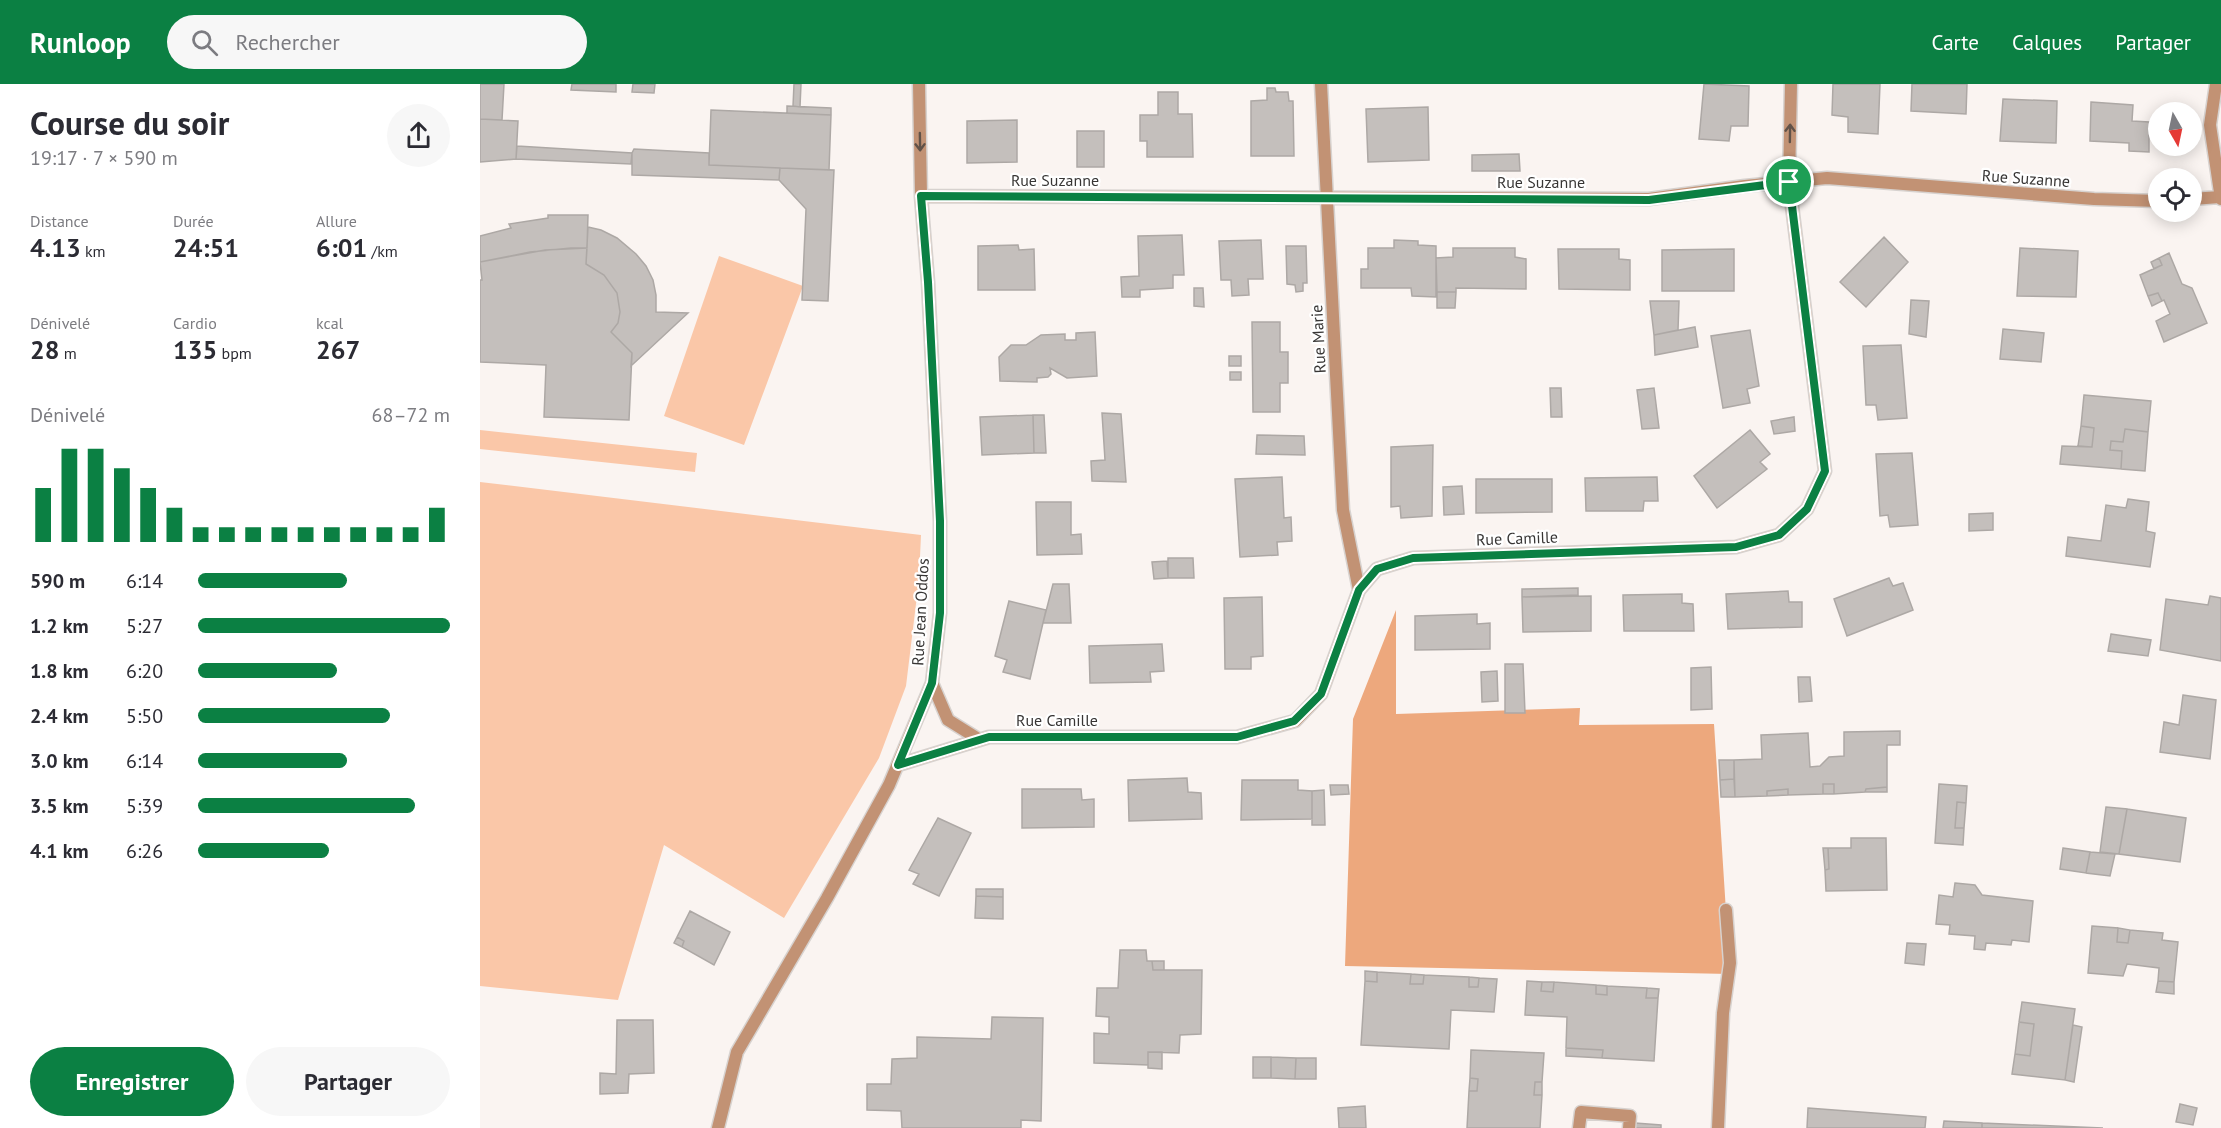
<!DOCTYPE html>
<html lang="fr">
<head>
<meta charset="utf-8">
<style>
  :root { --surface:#fff; --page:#f7f7f7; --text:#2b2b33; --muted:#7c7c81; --accent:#0b8043 }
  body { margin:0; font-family:"PT Sans",sans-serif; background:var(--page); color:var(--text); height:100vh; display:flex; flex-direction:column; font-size:22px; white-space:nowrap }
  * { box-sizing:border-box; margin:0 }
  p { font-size:20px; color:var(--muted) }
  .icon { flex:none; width:33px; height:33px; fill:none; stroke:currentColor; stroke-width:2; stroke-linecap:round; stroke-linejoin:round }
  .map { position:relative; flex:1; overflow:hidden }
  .side { display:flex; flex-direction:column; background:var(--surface); width:480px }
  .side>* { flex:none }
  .needle { width:39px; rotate:171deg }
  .tools { position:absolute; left:1668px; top:18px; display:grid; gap:12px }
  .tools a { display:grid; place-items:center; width:54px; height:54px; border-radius:50%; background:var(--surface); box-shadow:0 3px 15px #0003; font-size:30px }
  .pin { position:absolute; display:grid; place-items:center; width:51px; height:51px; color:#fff; margin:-26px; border:3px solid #fff; border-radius:50%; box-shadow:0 2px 6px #0007 }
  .round { display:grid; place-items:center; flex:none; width:63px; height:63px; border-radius:32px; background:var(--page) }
  .summary { display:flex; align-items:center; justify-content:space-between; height:102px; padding:0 30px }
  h1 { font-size:33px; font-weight:800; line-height:45px }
  .figures { display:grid; grid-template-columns:repeat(3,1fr); gap:9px; height:102px; padding:6px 30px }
  .figures div { display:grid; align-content:center }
  .figures b { font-size:26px; font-weight:800 }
  .figures small { font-size:16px; font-weight:400 }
  .figures p { font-size:16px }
  .chart { height:168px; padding:12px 30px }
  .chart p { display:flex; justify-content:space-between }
  .chart svg { width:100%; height:108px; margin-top:6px; stroke:var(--accent); stroke-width:6 }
  .button { display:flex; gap:12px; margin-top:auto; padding:12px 30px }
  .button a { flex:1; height:69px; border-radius:36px; background:var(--accent); color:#fff; font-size:24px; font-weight:800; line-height:69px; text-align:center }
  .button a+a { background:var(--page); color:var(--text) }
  ul { padding:0 30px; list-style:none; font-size:20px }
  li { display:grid; grid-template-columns:96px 72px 1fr; align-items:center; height:45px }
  li i { height:15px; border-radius:8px; background:var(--accent) }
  header { display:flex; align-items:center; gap:36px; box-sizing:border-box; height:84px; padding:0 30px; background:var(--accent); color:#fff }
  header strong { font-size:28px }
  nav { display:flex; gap:33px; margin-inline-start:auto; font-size:21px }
  .search { width:420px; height:54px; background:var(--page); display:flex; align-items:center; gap:15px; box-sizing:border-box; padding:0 21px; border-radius:33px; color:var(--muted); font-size:22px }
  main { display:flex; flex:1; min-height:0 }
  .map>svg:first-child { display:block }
  .green { fill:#fac7a8 }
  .forest { fill:#eda87d }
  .building { fill:#c4bfbc; stroke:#ada8a5; stroke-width:1.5 }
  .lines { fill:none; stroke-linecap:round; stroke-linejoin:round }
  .street-casing { stroke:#d7d2cf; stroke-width:15 }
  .street { stroke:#c29274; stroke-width:12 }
  .oneway { stroke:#615248 }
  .route-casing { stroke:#fff; stroke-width:12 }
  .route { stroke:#0b8043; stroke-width:8 }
  .labels { text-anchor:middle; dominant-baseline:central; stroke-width:4.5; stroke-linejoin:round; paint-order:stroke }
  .street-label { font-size:16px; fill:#383635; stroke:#fff }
</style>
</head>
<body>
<header>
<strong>Runloop</strong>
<div class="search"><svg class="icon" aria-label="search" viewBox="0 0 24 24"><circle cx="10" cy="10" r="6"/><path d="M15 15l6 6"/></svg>Rechercher</div>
<nav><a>Carte</a><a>Calques</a><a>Partager</a></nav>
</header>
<main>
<section class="side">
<div class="summary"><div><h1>Course du soir</h1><p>19:17 · 7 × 590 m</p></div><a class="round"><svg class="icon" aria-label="share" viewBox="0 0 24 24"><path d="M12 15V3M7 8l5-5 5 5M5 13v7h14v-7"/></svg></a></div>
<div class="figures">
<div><p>Distance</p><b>4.13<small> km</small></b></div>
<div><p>Durée</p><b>24:51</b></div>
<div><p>Allure</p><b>6:01<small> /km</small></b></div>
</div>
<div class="figures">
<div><p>Dénivelé</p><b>28<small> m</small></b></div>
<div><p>Cardio</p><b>135<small> bpm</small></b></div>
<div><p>kcal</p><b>267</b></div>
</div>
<div class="chart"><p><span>Dénivelé</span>68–72 m</p>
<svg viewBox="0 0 160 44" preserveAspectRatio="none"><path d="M5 44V22M15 44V6M25 44V6M35 44V14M45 44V22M55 44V30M65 44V38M75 44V38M85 44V38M95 44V38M105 44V38M115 44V38M125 44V38M135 44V38M145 44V38M155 44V30"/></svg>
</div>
<ul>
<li><b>590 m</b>6:14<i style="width:59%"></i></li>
<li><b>1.2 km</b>5:27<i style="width:100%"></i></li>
<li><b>1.8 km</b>6:20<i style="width:55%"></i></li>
<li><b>2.4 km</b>5:50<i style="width:76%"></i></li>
<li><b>3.0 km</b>6:14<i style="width:59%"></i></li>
<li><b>3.5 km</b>5:39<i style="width:86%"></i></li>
<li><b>4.1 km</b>6:26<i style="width:52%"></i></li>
</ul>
<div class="button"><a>Enregistrer</a><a>Partager</a></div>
</section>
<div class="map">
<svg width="1741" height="1044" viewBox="0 0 1741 1044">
  <rect width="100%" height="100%" fill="#faf4f1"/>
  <path class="green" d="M 239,172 L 323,202 L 264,361 L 184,332 Z
    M 0,346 L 217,369 L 215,388 L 0,365 Z
    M 0,398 L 441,451 L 439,495 L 426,602 L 399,674 L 304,834 L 184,761 L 138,916 L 0,902 Z"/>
  <path class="forest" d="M 916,526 L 916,630 L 1100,624 L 1099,641 L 1234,640 L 1250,890 L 865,882 L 873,635 Z"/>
  <path class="building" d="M 0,0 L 24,0 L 22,36 L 0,35 Z
    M 92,0 L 136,0 L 136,8 L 91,6 Z
    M 153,0 L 175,0 L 174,9 L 152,8 Z
    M 314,0 L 321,0 L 320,23 L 313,22 Z
    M 1224,0 L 1269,2 L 1268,42 L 1251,42 L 1249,57 L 1219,55 Z
    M 1353,0 L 1400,0 L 1398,50 L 1368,48 L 1368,33 L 1352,31 Z
    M 1432,0 L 1487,0 L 1486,30 L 1431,27 Z
    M 787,4 L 795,4 L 796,8 L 808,8 L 809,17 L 813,17 L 814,72 L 771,72 L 771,17 L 787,16 Z
    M 678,8 L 698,8 L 698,30 L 712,30 L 713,73 L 667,73 L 667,57 L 660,57 L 660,31 L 678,31 Z
    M 1523,15 L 1577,17 L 1576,59 L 1520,57 Z
    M 1611,18 L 1653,21 L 1652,37 L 1669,38 L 1669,68 L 1649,67 L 1649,59 L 1610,57 Z
    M 307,22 L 351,24 L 351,31 L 307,29 Z
    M 948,23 L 949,76 L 888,78 L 886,25 Z
    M 231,26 L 351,31 L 349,86 L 229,81 Z
    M 0,35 L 38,37 L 36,75 L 0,78 Z
    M 537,36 L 537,78 L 487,79 L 487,37 Z
    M 597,47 L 624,47 L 624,83 L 597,83 Z
    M 37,62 L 152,69 L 151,80 L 36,75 Z
    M 154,65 L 229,69 L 229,81 L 300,84 L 299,96 L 152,91 L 152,69 Z
    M 1039,70 L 1040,87 L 992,87 L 992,71 Z
    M 300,84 L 354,86 L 348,217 L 322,216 L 326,125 L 299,96 Z
    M 68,131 L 108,131 L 107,164 L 65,166 L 0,178 L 0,152 L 31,144 L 29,140 L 68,134 Z
    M 108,143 L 121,146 L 137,154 L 156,170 L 166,182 L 173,196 L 176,211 L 176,228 L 208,229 L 151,282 L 152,269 L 131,248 L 138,239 L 140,228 L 137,209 L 124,191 L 106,180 Z
    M 702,151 L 704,191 L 693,191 L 693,204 L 660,206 L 660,213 L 642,213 L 641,193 L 659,192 L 658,152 Z
    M 1404,153 L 1428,178 L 1386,223 L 1360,198 Z
    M 781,156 L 783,195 L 768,195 L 769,211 L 752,212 L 751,196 L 741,196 L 739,157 Z
    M 914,156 L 938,157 L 938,161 L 956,162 L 956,213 L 932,212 L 931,204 L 881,204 L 881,185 L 888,185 L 888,164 L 914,164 Z
    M 538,161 L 539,166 L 554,165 L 555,206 L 498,206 L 498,162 Z
    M 806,162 L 826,162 L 827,199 L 823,199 L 823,207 L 816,208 L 815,201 L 807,200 Z
    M 91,164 L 107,164 L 106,180 L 124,191 L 137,209 L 140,228 L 138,239 L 131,248 L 152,269 L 149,336 L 64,333 L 66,281 L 0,278 L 0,196 L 2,196 L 0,178 L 50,168 Z
    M 973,164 L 1035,164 L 1035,173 L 1046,175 L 1046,205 L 976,204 L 976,208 L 957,208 L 956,174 L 973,173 Z
    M 1540,164 L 1598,167 L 1596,213 L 1537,212 Z
    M 1078,165 L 1139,165 L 1139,175 L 1150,176 L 1150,206 L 1079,205 Z
    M 1254,165 L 1254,207 L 1182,207 L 1182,166 Z
    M 1689,169 L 1702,200 L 1712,204 L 1727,239 L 1684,258 L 1676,237 L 1690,230 L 1684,216 L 1682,217 L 1678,209 L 1668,212 L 1660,191 L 1682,181 L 1679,174 Z
    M 1679,174 L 1682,181 L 1674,185 L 1671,178 Z
    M 714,204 L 723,204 L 724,223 L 714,222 Z
    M 957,208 L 976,208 L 975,224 L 957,224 Z
    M 1678,209 L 1682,217 L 1672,222 L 1668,212 Z
    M 1431,216 L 1449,217 L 1446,253 L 1429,250 Z
    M 1170,217 L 1199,217 L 1198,246 L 1174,251 Z
    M 772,238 L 800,238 L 800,268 L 808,268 L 808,299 L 800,299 L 800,328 L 773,328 Z
    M 1215,243 L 1218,263 L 1175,271 L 1174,251 Z
    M 1523,245 L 1564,249 L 1561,278 L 1520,275 Z
    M 1270,246 L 1279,302 L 1267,305 L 1270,319 L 1243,324 L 1231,252 Z
    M 615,248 L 617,292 L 587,294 L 570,284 L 571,290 L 568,293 L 557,294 L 557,298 L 520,297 L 519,273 L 531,261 L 546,261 L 561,251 L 585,250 L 585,256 L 596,256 L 596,249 Z
    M 1421,261 L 1427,334 L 1398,336 L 1396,321 L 1386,321 L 1383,262 Z
    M 749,272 L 761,272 L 761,282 L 749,282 Z
    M 750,288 L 761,288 L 761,296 L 750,296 Z
    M 1070,304 L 1081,304 L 1082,333 L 1071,333 Z
    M 1174,304 L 1179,344 L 1162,345 L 1157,306 Z
    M 1604,311 L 1671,317 L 1668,348 L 1645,345 L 1643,358 L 1631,357 L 1630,366 L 1642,367 L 1641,385 L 1580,380 L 1582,362 L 1612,363 L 1614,344 L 1601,342 Z
    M 622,329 L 641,330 L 646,398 L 612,397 L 611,377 L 625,376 Z
    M 553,331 L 564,331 L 566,369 L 554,369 Z
    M 553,331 L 554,369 L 502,371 L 500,333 Z
    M 1314,333 L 1315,347 L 1294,350 L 1291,337 Z
    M 1601,342 L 1614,344 L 1612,363 L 1598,362 Z
    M 1645,345 L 1668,348 L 1665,387 L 1641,385 L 1642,367 L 1630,366 L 1631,357 L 1643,358 Z
    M 1270,346 L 1290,370 L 1280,378 L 1287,385 L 1237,424 L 1214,392 Z
    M 777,351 L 824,352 L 825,371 L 776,370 Z
    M 953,361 L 952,432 L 921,434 L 920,422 L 911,423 L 911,363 Z
    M 1432,369 L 1438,441 L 1410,443 L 1408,431 L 1400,432 L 1396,370 Z
    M 802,393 L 804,434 L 811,433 L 812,457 L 797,458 L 798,471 L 760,473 L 755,395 Z
    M 1177,393 L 1178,417 L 1164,417 L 1163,427 L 1106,427 L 1105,394 Z
    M 996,395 L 1072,395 L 1072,428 L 996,429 Z
    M 982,402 L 984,430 L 964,431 L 963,403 Z
    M 1648,415 L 1669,418 L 1666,447 L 1675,449 L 1670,483 L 1586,472 L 1588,453 L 1621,457 L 1626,421 L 1646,424 Z
    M 556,418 L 591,418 L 591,451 L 601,450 L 602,470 L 557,471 Z
    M 1513,429 L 1513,446 L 1489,447 L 1489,430 Z
    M 688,474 L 713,474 L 714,494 L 688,494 Z
    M 687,477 L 688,494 L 674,495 L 672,478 Z
    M 1409,494 L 1413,502 L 1423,499 L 1433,526 L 1367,552 L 1354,515 Z
    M 573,500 L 589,500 L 591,539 L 563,539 Z
    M 1098,504 L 1098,511 L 1042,513 L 1042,505 Z
    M 1308,507 L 1309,518 L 1322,518 L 1322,543 L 1248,545 L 1246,510 Z
    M 1202,510 L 1202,519 L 1213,520 L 1214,547 L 1144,547 L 1143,511 Z
    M 1111,512 L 1111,547 L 1043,548 L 1042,513 Z
    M 1730,512 L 1741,514 L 1741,577 L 1680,566 L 1686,515 L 1728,521 Z
    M 782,513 L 783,572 L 771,573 L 771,585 L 745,585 L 744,514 Z
    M 529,517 L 566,526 L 550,595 L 523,588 L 527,576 L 515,572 Z
    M 997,530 L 997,540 L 1010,539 L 1010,565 L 935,566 L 935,532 Z
    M 1631,550 L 1671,556 L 1668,572 L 1628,567 Z
    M 682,560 L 684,587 L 670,588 L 671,598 L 610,599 L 609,562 Z
    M 1025,580 L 1043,580 L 1045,629 L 1025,629 Z
    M 1231,583 L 1232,625 L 1211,626 L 1211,584 Z
    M 1017,587 L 1018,617 L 1002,618 L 1001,588 Z
    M 1318,593 L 1330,593 L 1332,617 L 1319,618 Z
    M 1703,611 L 1736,616 L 1730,675 L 1680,668 L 1684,638 L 1699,641 Z
    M 1420,647 L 1420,661 L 1407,661 L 1407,703 L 1386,705 L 1385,708 L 1354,710 L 1354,700 L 1343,700 L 1343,710 L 1308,711 L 1308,705 L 1287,707 L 1287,712 L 1255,713 L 1254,676 L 1282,675 L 1281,651 L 1328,649 L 1330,683 L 1340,682 L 1349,673 L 1364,672 L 1364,648 Z
    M 1239,676 L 1254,676 L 1254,695 L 1240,696 Z
    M 707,694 L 708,708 L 721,709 L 722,735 L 649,737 L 648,696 Z
    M 1254,695 L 1255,713 L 1241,713 L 1240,696 Z
    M 762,696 L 818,696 L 818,706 L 832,707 L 832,735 L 761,736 Z
    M 1343,700 L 1354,700 L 1354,710 L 1343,710 Z
    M 1459,700 L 1487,702 L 1486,719 L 1477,718 L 1475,744 L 1484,744 L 1483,761 L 1455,759 Z
    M 850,701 L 868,701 L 869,710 L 851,711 Z
    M 1407,703 L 1407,708 L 1385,708 L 1386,705 Z
    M 542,705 L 601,705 L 602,716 L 614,715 L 614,743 L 542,744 Z
    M 1308,705 L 1308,711 L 1287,712 L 1287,707 Z
    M 844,706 L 845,741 L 832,741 L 832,707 Z
    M 1477,718 L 1486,719 L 1484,744 L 1475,744 Z
    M 1626,723 L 1647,725 L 1639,770 L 1620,768 Z
    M 1647,725 L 1706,734 L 1700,778 L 1639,770 Z
    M 458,734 L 491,749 L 459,812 L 433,800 L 439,790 L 429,786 Z
    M 1371,754 L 1406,754 L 1407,806 L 1346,807 L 1345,786 L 1349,785 L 1348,764 L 1371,764 Z
    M 1343,764 L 1348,764 L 1349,785 L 1345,786 Z
    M 1583,764 L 1610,768 L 1606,789 L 1580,785 Z
    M 1610,768 L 1635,770 L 1630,792 L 1606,789 Z
    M 1475,799 L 1495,801 L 1502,811 L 1553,817 L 1549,858 L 1532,856 L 1531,861 L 1506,859 L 1505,866 L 1494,865 L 1495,852 L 1469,850 L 1470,841 L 1456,840 L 1459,811 L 1473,813 Z
    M 496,805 L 523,805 L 523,813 L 496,812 Z
    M 496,812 L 523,813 L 523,835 L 495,834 Z
    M 210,827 L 250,848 L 234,881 L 202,863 L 204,857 L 197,853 Z
    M 1612,842 L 1638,844 L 1637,858 L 1648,859 L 1650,846 L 1683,849 L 1682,856 L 1698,858 L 1694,898 L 1678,897 L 1679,884 L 1647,880 L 1643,892 L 1608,889 Z
    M 1638,844 L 1650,846 L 1648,859 L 1637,858 Z
    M 197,853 L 204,857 L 202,863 L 194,859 Z
    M 1427,859 L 1446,860 L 1444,881 L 1425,879 Z
    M 640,866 L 666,866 L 667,877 L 672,877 L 673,886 L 722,886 L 721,950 L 700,951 L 699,969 L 668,968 L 668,981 L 614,979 L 614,949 L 629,950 L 629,933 L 616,932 L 617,904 L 638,904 Z
    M 672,877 L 684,877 L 684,886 L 673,886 Z
    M 885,887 L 897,888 L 897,898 L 885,897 Z
    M 897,888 L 931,890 L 930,900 L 943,900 L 944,891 L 989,893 L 989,903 L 998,903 L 999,894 L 1017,895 L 1014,928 L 971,926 L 969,965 L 881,961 L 885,897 L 897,898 Z
    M 931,890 L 944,891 L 943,900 L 930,900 Z
    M 989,893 L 999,894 L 998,903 L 989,903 Z
    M 1047,897 L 1062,898 L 1061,907 L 1073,908 L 1074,898 L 1116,901 L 1116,910 L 1127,911 L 1127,902 L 1167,904 L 1166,914 L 1178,914 L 1174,977 L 1122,974 L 1123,966 L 1086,964 L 1087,933 L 1045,931 Z
    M 1678,897 L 1694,898 L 1694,910 L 1676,908 Z
    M 1062,898 L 1074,898 L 1073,908 L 1061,907 Z
    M 1116,901 L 1127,902 L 1127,911 L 1116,910 Z
    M 1167,904 L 1179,905 L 1178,914 L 1166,914 Z
    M 1542,918 L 1595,925 L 1585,996 L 1532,990 L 1535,970 L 1550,972 L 1554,940 L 1539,938 Z
    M 512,933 L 563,934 L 561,1037 L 541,1036 L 541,1044 L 422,1044 L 421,1027 L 387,1026 L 387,1000 L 411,1000 L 412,975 L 437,974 L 437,953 L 511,955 Z
    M 137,936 L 173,936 L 174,989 L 149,990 L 148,1009 L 120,1010 L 120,989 L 136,990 Z
    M 1539,938 L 1554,940 L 1550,972 L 1535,970 Z
    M 1593,941 L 1602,943 L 1594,998 L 1585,996 Z
    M 1086,964 L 1123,966 L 1122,974 L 1086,972 Z
    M 991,966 L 1064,969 L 1062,998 L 1055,998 L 1054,1011 L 1062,1011 L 1060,1044 L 987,1044 L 989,1007 L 997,1007 L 998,995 L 990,994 Z
    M 668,968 L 682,968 L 682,985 L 668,984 Z
    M 773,973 L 791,973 L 791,994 L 773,994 Z
    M 791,973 L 816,974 L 815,995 L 791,994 Z
    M 816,974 L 836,974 L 836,995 L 815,995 Z
    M 990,994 L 998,995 L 997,1007 L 989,1007 Z
    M 1055,998 L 1062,998 L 1062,1011 L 1054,1011 Z
    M 1700,1020 L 1717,1024 L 1713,1041 L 1696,1038 Z
    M 885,1022 L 886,1044 L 859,1044 L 858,1024 Z
    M 1328,1024 L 1446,1033 L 1445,1044 L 1327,1044 Z
    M 1464,1037 L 1502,1039 L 1502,1044 L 1463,1044 Z
    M 1155,1039 L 1181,1041 L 1181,1044 L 1155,1044 Z
    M 1502,1039 L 1623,1044 L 1502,1044 Z"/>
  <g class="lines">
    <g class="street-casing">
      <path id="street" d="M 841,0 L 863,426 L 879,506
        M 1736,0 L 1730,41 L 1741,115
        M 441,112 L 1169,115 L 1265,102 L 1347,94 L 1614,115 L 1678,117
        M 1712,115 L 1740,113
        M 452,599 L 468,636 L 500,656
        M 418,681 L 509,653 L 757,653 L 815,637 L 841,610 L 879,506 L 897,485 L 933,474 L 1256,463 L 1299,451 L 1327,425 L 1345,387 L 1309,98 L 1311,0
        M 238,1044 L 257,968 L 347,814 L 409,701 L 452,599 L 460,529 L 460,437 L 448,198 L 441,112 L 439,0
        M 1099,1044 L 1101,1028 L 1150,1032 L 1149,1044
        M 1238,1044 L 1243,929 L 1250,879 L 1246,826"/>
    </g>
    <use href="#street" class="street"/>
  </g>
  <defs><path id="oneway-shaft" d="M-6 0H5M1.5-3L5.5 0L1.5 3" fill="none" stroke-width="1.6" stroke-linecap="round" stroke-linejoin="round" transform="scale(1.5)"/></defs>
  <g class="oneway">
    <use href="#oneway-shaft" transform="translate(1310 49) rotate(-89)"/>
    <use href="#oneway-shaft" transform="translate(440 58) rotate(89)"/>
  </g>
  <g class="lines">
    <g class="route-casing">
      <path id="route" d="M 1309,98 L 1345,387 L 1327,425 L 1299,451 L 1256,463 L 933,474 L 897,485 L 879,506 L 841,610 L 814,637 L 757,653 L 509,653 L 418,681 L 452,599 L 460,529 L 460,437 L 448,198 L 441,112 L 1169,116 Z"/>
    </g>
    <use href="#route" class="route"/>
  </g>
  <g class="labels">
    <g class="street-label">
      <text transform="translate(1546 94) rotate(4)">Rue Suzanne</text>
      <text x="575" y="96">Rue Suzanne</text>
      <text x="1061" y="98">Rue Suzanne</text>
      <text transform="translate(838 255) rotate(-93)">Rue Marie</text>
      <text transform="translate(1037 454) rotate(-2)">Rue Camille</text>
      <text transform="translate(440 528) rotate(-87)">Rue Jean Oddos</text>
      <text x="577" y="636">Rue Camille</text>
    </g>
  </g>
</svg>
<div class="tools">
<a><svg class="needle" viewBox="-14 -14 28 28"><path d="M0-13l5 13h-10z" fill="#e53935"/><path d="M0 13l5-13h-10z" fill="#7c7c81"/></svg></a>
<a><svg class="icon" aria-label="locate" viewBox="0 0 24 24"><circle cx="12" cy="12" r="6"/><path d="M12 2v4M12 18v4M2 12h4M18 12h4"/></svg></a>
</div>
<div class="pin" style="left:1309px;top:98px;background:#1e9e55"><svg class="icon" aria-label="arrive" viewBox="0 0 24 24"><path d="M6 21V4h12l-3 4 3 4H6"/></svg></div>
</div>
</main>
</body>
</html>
